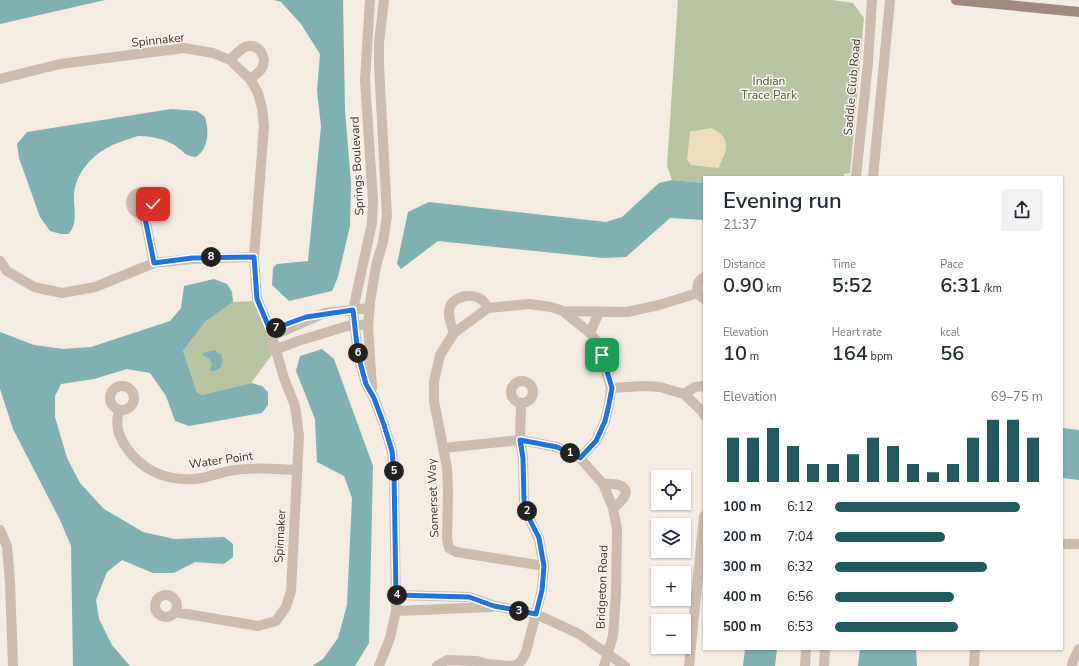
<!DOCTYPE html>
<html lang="en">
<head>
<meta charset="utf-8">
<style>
  :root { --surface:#fff; --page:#f2f2f3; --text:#1f2937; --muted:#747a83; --accent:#1f5a5e }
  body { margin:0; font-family:"Nunito Sans",sans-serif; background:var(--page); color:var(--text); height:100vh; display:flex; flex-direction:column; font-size:15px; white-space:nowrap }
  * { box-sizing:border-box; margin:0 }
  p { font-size:13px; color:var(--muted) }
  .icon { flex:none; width:22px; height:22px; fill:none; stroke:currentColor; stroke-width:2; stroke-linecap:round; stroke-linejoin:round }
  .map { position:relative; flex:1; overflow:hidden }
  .side { position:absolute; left:703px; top:176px; width:360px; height:474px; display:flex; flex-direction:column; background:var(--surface); border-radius:0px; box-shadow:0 1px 3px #0004 }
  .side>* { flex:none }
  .fabs { position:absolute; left:651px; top:470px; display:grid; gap:8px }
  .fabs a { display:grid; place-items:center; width:40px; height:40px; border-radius:0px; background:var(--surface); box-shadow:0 1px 3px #0004; font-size:20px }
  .pin { position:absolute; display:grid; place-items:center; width:34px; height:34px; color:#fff; margin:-17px; border-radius:8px; box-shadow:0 2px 6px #0006 }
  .km { position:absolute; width:20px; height:20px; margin:-10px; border-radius:50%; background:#222; color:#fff; font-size:11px; line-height:20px; text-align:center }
  .round { display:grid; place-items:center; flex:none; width:42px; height:42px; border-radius:0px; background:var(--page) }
  .headline { display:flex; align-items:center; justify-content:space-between; height:68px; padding:0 20px }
  h1 { font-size:22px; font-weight:600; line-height:30px }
  .metrics { display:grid; grid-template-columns:repeat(3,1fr); gap:6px; height:68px; padding:4px 20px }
  .metrics div { display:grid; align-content:center }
  .metrics b { font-size:20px; font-weight:600 }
  .metrics small { font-size:11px; font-weight:400 }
  .metrics p { font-size:11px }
  .chart { height:112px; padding:8px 20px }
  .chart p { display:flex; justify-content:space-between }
  .chart svg { width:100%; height:72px; margin-top:4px; stroke:var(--accent); stroke-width:6 }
  ul { padding:0 20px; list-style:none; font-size:13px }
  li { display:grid; grid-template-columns:64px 48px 1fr; align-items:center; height:30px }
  li i { height:10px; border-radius:5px; background:var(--accent) }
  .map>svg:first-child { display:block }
  .green { fill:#b8c4a0 }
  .sand { fill:#efdcb8 }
  .water { fill:#7fb0b2 }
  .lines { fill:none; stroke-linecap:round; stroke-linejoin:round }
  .minor { stroke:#cdbbac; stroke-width:10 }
  .tertiary { stroke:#cdbbac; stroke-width:10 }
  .secondary { stroke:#a18a7d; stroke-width:10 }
  .route-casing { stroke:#fff; stroke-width:8 }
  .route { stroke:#1a73e8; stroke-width:5 }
  .labels { text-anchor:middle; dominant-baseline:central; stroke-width:3; stroke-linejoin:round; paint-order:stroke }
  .street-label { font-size:12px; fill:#3b302b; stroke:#fbf5ee }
  .park-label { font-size:12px; fill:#4a5a2e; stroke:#fbf5ee }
</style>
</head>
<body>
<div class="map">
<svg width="1079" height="666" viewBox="0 0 1079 666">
  <rect width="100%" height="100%" fill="#f4ebe1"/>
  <path class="green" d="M 678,0 L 832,0 L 853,3 L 864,18 L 850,173 L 844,174 L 844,177 L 704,177 L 704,183 L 672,180 L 667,166 Z
    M 256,301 L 274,352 L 251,383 L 202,395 L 197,392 L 183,351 L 205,322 L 233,302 Z"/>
  <path class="sand" d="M 711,128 C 722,132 729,141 725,153 C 723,159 720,162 719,168 L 691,165 L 687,160 L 690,131 C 698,131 703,129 711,128 Z"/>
  <path class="water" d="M 0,0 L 105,0 L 0,24 Z
    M 274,0 L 343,0 L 345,110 L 351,183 L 350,226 L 338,277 L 332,291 L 289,301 L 272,285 L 273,268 L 277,264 L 308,261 L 321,126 L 317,91 L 320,54 L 301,24 L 281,2 Z
    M 171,109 L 197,111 L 205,117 C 209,131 209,148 196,157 C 185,156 184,152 176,146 C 166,139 150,136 138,136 C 134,137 130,139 126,140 C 101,147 77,166 74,194 C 73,207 79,224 68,234 L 61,234 L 50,231 L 40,217 L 19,158 L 17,144 L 27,132 Z
    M 672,180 L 704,183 L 704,220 L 670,218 L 626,257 L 603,258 L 438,241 L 401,269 L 397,264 L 408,212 L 429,202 L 606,222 L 622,217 L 659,183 Z
    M 214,279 L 227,284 L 232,292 L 233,302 L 205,322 L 183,351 L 197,392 L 202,395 L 251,383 L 262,386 L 268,392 L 268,405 L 262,413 L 189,426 L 175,421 L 166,396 L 150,373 L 127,369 L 94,379 L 61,384 L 55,396 L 55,417 L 67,458 L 80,483 L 104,509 L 143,532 L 174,539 L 224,537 L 233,544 L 233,557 L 224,564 L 195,562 L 174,573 L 153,573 L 122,560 L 107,572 L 96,600 L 99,619 L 112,645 L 130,666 L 73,666 L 71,546 L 60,520 L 13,429 L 0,389 L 0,332 L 34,345 L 63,349 L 91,347 L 170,321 L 181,308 L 184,286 Z
    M 322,349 L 334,359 L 373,466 L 369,643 L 355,666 L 312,666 L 323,659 L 338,638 L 347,605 L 352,498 L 344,476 L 317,462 L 315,419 L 296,371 L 300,356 Z
    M 216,350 L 217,353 L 221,354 L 223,362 L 222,362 L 221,367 L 215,371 L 211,371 L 210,369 L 212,365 L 209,358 L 206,357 L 205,355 L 203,356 L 202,353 Z
    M 1062,428 L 1079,430 L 1079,480 L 1062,478 Z
    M 745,649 L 777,649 L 775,666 L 743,666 Z
    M 860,649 L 916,649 L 917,666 L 858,666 Z"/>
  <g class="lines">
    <path class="minor" d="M 370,0 L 365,80 L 373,201 L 372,223 L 353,310 L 358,355 L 366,384 L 374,398 L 384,425 L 392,451 L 394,473 L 396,611 L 390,638 L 379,666
      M 230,60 C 234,56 239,50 245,47 C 258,42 268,57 262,68 C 259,73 254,76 250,79
      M 0,79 L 60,64 L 184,48 L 213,53 L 230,60 L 250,79 L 258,93 L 262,108 L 264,126 L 254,257 L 257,299 L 270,330 L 284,378 L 295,406 L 299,436 L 291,591 L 286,607 L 276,621 L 258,626 L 175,612
      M131 203a11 11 0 1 1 22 0a11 11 0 1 1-22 0Z
      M 144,213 L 154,263
      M 0,261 L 7,271 L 34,287 L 62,293 L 95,287 L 154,263 L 192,259 L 254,257
      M 704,277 C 695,283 695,293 704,299
      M 563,311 L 590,333 L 598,343 L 611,388 L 609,404 L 605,421 L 596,441 L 580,458
      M 454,333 C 452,326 448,318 449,311 C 450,296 472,292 482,300 C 485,302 486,306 488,308
      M 590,333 L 599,312
      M 272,336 L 325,313 L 369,308
      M 277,349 L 298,341 L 354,324 L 361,325
      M511 392a11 11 0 1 1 22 0a11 11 0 1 1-22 0Z
      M110 398a12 12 0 1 1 24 0a12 12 0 1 1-24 0Z
      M 372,388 L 368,326 L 370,302 L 376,266 L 383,242 L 387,216 L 379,65 L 379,43 L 384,0
      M 611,388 L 644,386 L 660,387 L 684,394 L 703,412 L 704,415
      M 684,394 L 695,387 L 704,386
      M 119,410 C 115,425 118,435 126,447 C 142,471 167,481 195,479 C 208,478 222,471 236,470 C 256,467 276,469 297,470
      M 444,448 L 520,440 L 557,447 L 580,458 L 603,484 L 613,508 L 617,529 L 616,594 L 613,636 L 604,666
      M 603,484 C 626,482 635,492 613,508
      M 0,530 L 7,546 L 10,582 L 13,666
      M 1062,544 L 1079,544
      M 544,566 L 456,552 L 449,548 L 447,539 L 448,493 L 447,468 L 434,401 L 434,382 L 440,355 L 454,333 L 488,308 L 529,304 L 551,307 L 563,311 L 627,312 L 659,305 L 698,293
      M155 606a11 11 0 1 1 22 0a11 11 0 1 1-22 0Z
      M 396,595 L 469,597 L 495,606 L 536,614 L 579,634 L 625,666
      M 396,611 L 491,607
      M 437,666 L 447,660 L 477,661 L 487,664 L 509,666 L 517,665 L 522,660 L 526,652 L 542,590 L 544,566 L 539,539 L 530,520 L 524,500 L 523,458 L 520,440 L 521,404
      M 689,666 L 704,516
      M 974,666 L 975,649
      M 1072,666 L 1073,661 L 1079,649"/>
    <path class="tertiary" d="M 856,177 L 868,63 L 872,0
      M 873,177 L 890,0
      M 805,666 L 806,649
      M 824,666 L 825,649"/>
    <path class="secondary" d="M 956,0 L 1079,12"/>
  </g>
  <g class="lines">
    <g class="route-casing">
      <path id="route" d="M 153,204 L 150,210 L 144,213 L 154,263 L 192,258 L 254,257 L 257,299 L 270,330 L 306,317 L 353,310 L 358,355 L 366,384 L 374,398 L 384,425 L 392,451 L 394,473 L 396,595 L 469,597 L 494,606 L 536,614 L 542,590 L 544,566 L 539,538 L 530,520 L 524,500 L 523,458 L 520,440 L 557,447 L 580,458 L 596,441 L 605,421 L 609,404 L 612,388 L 602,355"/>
    </g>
    <use href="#route" class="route"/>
  </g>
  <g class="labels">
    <g class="street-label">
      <text transform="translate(158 40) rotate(-6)">Spinnaker</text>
      <text transform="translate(852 87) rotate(-85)">Saddle Club Road</text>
      <text transform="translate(357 166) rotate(-93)">Springs Boulevard</text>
      <text transform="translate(221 460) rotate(-8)">Water Point</text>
      <text transform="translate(433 498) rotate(-92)">Somerset Way</text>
      <text transform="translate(280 536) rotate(-87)">Spinnaker</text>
      <text transform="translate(602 587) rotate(-88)">Bridgeton Road</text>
    </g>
    <g class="park-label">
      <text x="769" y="81">Indian<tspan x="769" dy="14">Trace Park</tspan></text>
    </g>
  </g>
</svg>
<div class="fabs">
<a><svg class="icon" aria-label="locate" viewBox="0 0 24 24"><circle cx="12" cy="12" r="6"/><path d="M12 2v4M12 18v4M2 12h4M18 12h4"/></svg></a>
<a><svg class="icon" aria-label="layers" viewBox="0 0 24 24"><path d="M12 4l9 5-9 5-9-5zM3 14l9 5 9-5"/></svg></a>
<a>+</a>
<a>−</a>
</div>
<div class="pin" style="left:602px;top:355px;background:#1e9e55"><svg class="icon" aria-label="arrive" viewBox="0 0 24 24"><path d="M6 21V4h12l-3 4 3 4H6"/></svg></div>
<div class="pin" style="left:153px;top:204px;background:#d93025"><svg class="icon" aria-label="check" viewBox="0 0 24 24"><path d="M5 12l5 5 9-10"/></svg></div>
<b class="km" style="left:570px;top:453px">1</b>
<b class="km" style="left:527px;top:511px">2</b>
<b class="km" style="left:519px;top:611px">3</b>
<b class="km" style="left:397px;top:595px">4</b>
<b class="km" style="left:394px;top:471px">5</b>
<b class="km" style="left:358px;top:353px">6</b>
<b class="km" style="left:276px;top:328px">7</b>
<b class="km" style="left:211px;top:257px">8</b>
<section class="side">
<div class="headline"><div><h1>Evening run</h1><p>21:37</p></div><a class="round"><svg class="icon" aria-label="share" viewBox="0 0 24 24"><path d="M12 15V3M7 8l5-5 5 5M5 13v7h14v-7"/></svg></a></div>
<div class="metrics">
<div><p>Distance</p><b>0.90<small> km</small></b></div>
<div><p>Time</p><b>5:52</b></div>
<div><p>Pace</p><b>6:31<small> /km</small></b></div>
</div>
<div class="metrics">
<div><p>Elevation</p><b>10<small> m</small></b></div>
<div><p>Heart rate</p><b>164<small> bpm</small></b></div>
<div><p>kcal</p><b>56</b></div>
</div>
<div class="chart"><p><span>Elevation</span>69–75 m</p>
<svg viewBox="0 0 160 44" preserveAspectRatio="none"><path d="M5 44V17M15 44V17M25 44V11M35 44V22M45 44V33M55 44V33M65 44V27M75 44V17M85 44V22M95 44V33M105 44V38M115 44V33M125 44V17M135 44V6M145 44V6M155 44V17"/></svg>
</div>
<ul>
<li><b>100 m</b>6:12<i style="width:89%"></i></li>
<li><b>200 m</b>7:04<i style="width:53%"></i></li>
<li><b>300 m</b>6:32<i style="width:73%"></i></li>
<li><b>400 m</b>6:56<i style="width:57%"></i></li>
<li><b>500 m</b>6:53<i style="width:59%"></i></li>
</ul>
</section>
</div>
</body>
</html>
